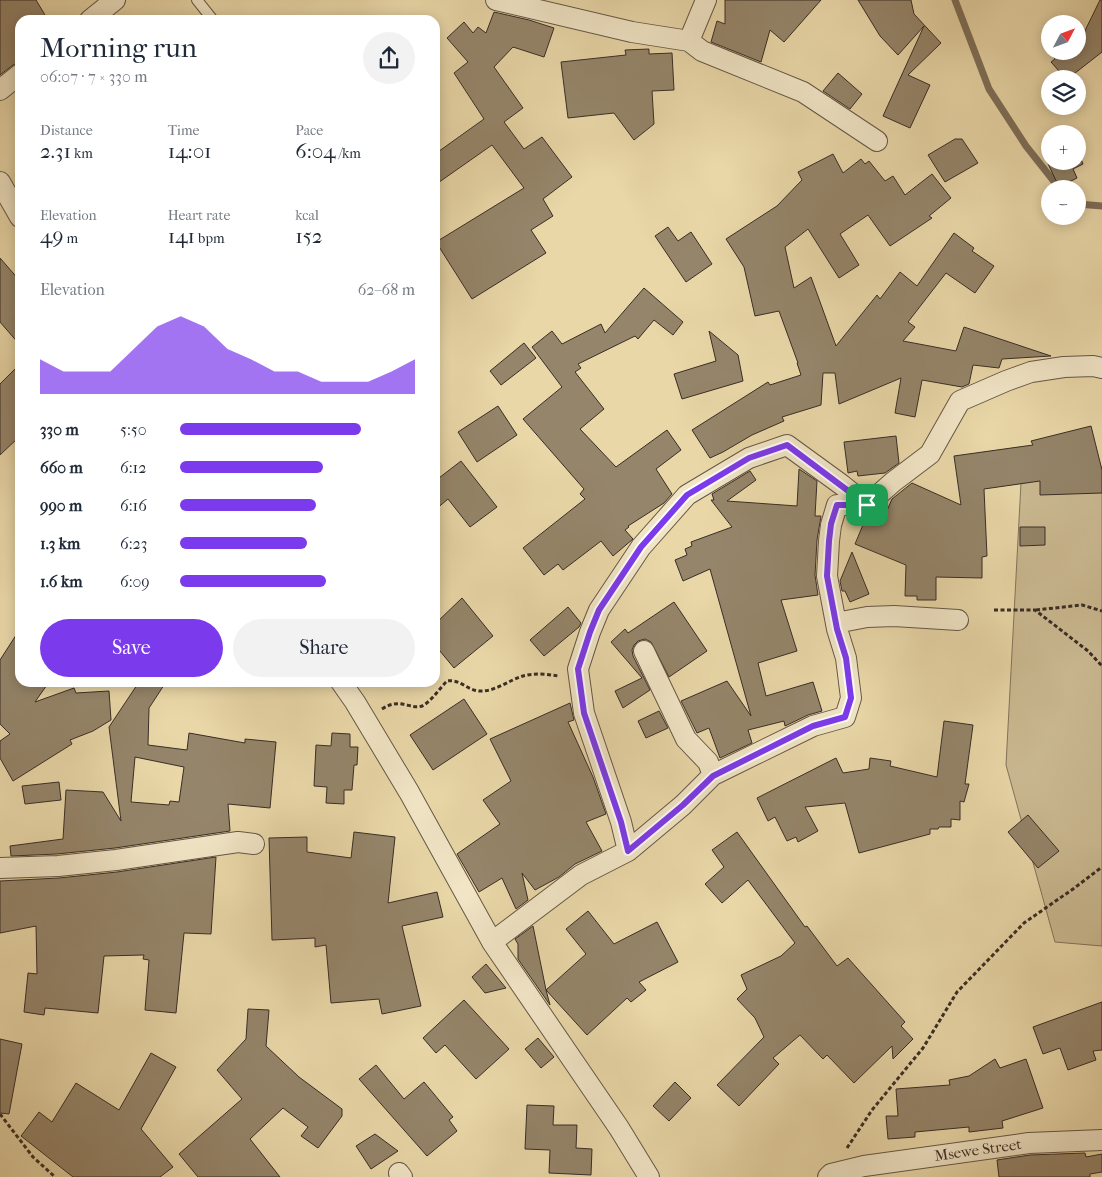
<!DOCTYPE html>
<html lang="en">
<head>
<meta charset="utf-8">
<style>
  :root { --surface:#fff; --page:#f2f2f3; --text:#1f2937; --muted:#747a83; --accent:#7c3aed }
  body { margin:0; font-family:"IM FELL French Canon",serif; background:var(--page); color:var(--text); height:100vh; display:flex; flex-direction:column; font-size:19px; white-space:nowrap }
  * { box-sizing:border-box; margin:0 }
  p { font-size:16px; color:var(--muted) }
  .icon { flex:none; width:28px; height:28px; fill:none; stroke:currentColor; stroke-width:2; stroke-linecap:round; stroke-linejoin:round }
  .map { position:relative; flex:1; overflow:hidden }
  .drawer { position:absolute; left:15px; top:15px; width:425px; height:672px; display:flex; flex-direction:column; background:var(--surface); border-radius:15px; box-shadow:0 2px 12px #0003 }
  .drawer>* { flex:none }
  .needle { width:32px; rotate:49deg }
  .tools { position:absolute; left:1041px; top:15px; display:grid; gap:10px }
  .tools a { display:grid; place-items:center; width:45px; height:45px; border-radius:50%; background:var(--surface); box-shadow:0 2px 12px #0003; font-size:25px }
  .pin { position:absolute; display:grid; place-items:center; width:42px; height:42px; color:#fff; margin:-21px; border-radius:10px; box-shadow:0 2px 8px #0006 }
  .round { display:grid; place-items:center; flex:none; width:52px; height:52px; border-radius:26px; background:var(--page) }
  .overview { display:flex; align-items:center; justify-content:space-between; height:85px; padding:0 25px }
  h1 { font-size:28px; font-weight:600; line-height:38px }
  .figures { display:grid; grid-template-columns:repeat(3,1fr); gap:8px; height:85px; padding:5px 25px }
  .figures div { display:grid; align-content:center }
  .figures b { font-size:21px; font-weight:600 }
  .figures small { font-size:14px; font-weight:400 }
  .figures p { font-size:14px }
  .chart { height:140px; padding:10px 25px }
  .chart p { display:flex; justify-content:space-between }
  .chart svg { width:100%; height:90px; margin-top:5px; fill:var(--accent); opacity:.7 }
  .cta { display:flex; gap:10px; margin-top:auto; padding:10px 25px }
  .cta a { flex:1; height:58px; border-radius:30px; background:var(--accent); color:#fff; font-size:20px; font-weight:600; line-height:58px; text-align:center }
  .cta a+a { background:var(--page); color:var(--text) }
  ul { padding:0 25px; list-style:none; font-size:16px }
  li { display:grid; grid-template-columns:80px 60px 1fr; align-items:center; height:38px }
  li i { height:12px; border-radius:6px; background:var(--accent) }
  .map>svg:first-child { display:block }
  .green { fill:#cbba92; stroke:#82745c }
  .lines { fill:none; stroke-linecap:round; stroke-linejoin:round }
  .stream { stroke:#7f705a; stroke-width:7 }
  .building { fill:#95856a; stroke:#392d26; fill-rule:evenodd }
  .lane-casing { stroke:#655846; stroke-width:12 }
  .street-casing { stroke:#655846; stroke-width:22 }
  .path { stroke:#392d26; stroke-width:3; stroke-dasharray:4 2.5; stroke-linecap:butt }
  .lane { stroke:#f1e5c6; stroke-width:10 }
  .street { stroke:#f1e5c6; stroke-width:20 }
  .route-casing { stroke:#fff; stroke-width:10 }
  .route { stroke:#7c3aed; stroke-width:6 }
  .labels { text-anchor:middle; dominant-baseline:central; stroke-width:4.5; stroke-linejoin:round; paint-order:stroke }
  .street-label { font-size:15px; fill:#392d26; stroke:#f1e5c6 }
</style>
</head>
<body>
<div class="map">
<svg width="1102" height="1177" viewBox="0 0 1102 1177">
  <rect width="100%" height="100%" fill="#e9d7a8"/>
  <filter id="stains"><feTurbulence type="fractalNoise" baseFrequency=".004" numOctaves="4"/><feColorMatrix values="0 0 0 0 .2 0 0 0 0 .09 0 0 0 0 .02 0 0 0 .5 -.17"/></filter>
  <radialGradient id="worn" r=".72"><stop offset=".6" stop-color="#630" stop-opacity="0"/><stop offset="1" stop-color="#630" stop-opacity=".3"/></radialGradient>
  <path class="green" d="M 1022,464 L 1102,467 L 1102,946 L 1055,942 L 1006,765 Z"/>
  <g class="lines">
    <path class="stream" d="M 955,0 L 989,89 L 1026,146 L 1060,189
      M 1078,204 L 1102,206"/>
  </g>
  <path class="building" d="M 0,0 L 36,0 L 48,20 L 20,20 L 20,62 L 13,65 L 0,75 Z
    M 725,0 L 821,0 L 784,42 L 770,30 L 761,62 L 711,42 L 717,21 L 725,24 Z
    M 858,0 L 911,0 L 914,14 L 941,43 L 908,75 L 930,85 L 910,128 L 883,116 L 924,26 L 898,55 L 880,36 Z
    M 1100,0 L 1102,0 L 1102,52 L 1070,77 L 1072,79 L 1050,79 L 1050,81 L 1049,80 L 1059,71 L 1051,62 L 1055,59 L 1048,51 L 1078,51 L 1078,45 Z
    M 494,12 L 529,20 L 554,28 L 544,57 L 513,47 L 494,67 L 523,108 L 504,122 L 524,149 L 542,137 L 572,177 L 543,199 L 553,216 L 531,230 L 546,253 L 472,299 L 436,242 L 524,188 L 492,145 L 435,185 L 435,154 L 484,119 L 454,73 L 468,62 L 447,38 L 464,22 L 473,33 L 478,27 L 486,33 Z
    M 649,49 L 649,54 L 672,53 L 674,90 L 652,91 L 654,124 L 634,140 L 614,113 L 568,118 L 561,62 L 626,55 L 625,50 Z
    M 838,73 L 862,94 L 850,109 L 823,91 Z
    M 955,139 L 962,139 L 978,163 L 945,182 L 928,155 Z
    M 1050,147 L 1050,161 L 1078,161 L 1078,152 L 1083,164 L 1073,169 L 1077,178 L 1059,187 L 1042,151 Z
    M 833,154 L 843,173 L 861,159 L 865,164 L 869,161 L 885,181 L 893,176 L 905,195 L 932,174 L 951,198 L 929,216 L 932,218 L 890,246 L 868,215 L 840,234 L 859,265 L 839,278 L 808,229 L 785,247 L 794,288 L 811,277 L 836,346 L 877,295 L 880,299 L 900,272 L 917,286 L 954,233 L 974,248 L 972,251 L 994,266 L 975,293 L 946,273 L 908,322 L 915,327 L 903,341 L 956,351 L 964,327 L 1051,356 L 1002,359 L 999,368 L 973,365 L 969,384 L 962,387 L 922,380 L 915,417 L 895,413 L 901,378 L 839,404 L 835,373 L 823,373 L 821,405 L 782,417 L 784,421 L 752,435 L 723,452 L 710,458 L 692,430 L 768,382 L 770,385 L 801,375 L 797,363 L 798,363 L 779,311 L 755,316 L 744,267 L 726,239 L 777,206 L 802,180 L 798,172 Z
    M 668,227 L 678,241 L 691,232 L 712,264 L 686,282 L 655,236 Z
    M 0,258 L 20,281 L 20,345 L 0,322 Z
    M 644,288 L 683,322 L 673,335 L 654,320 L 638,339 L 635,336 L 578,364 L 581,368 L 575,372 L 604,409 L 580,429 L 616,467 L 667,430 L 681,450 L 656,469 L 672,494 L 664,503 L 628,526 L 629,527 L 625,530 L 633,539 L 613,556 L 601,541 L 563,570 L 558,564 L 544,575 L 523,548 L 585,499 L 580,494 L 584,489 L 523,419 L 562,387 L 532,347 L 552,331 L 562,344 L 601,324 L 605,333 Z
    M 709,331 L 738,355 L 743,381 L 682,399 L 674,374 L 716,361 Z
    M 524,343 L 536,358 L 501,385 L 490,371 Z
    M 20,364 L 20,436 L 0,455 L 0,384 Z
    M 498,406 L 517,435 L 477,462 L 458,432 Z
    M 1091,426 L 1102,470 L 1102,493 L 1040,495 L 1040,481 L 984,489 L 987,556 L 982,557 L 982,578 L 936,577 L 936,600 L 917,600 L 917,596 L 905,596 L 906,565 L 855,544 L 865,520 L 878,525 L 879,521 L 882,522 L 892,499 L 912,483 L 961,505 L 954,456 L 1033,445 L 1031,441 Z
    M 896,436 L 899,463 L 885,473 L 858,476 L 857,471 L 848,473 L 844,442 Z
    M 461,461 L 497,507 L 470,527 L 448,499 L 435,510 L 435,481 Z
    M 799,469 L 817,481 L 815,516 L 821,516 L 817,540 L 815,575 L 818,595 L 781,600 L 797,651 L 758,663 L 766,696 L 813,682 L 822,711 L 808,715 L 785,726 L 784,721 L 748,730 L 752,743 L 720,758 L 709,728 L 697,733 L 681,701 L 727,681 L 751,716 L 710,569 L 683,581 L 675,560 L 687,555 L 685,549 L 692,546 L 691,542 L 732,527 L 711,500 L 714,500 L 712,494 L 750,471 L 756,480 L 727,501 L 797,506 Z
    M 1020,527 L 1045,527 L 1045,545 L 1020,546 Z
    M 852,552 L 869,594 L 850,602 L 845,591 L 842,591 L 840,581 Z
    M 462,598 L 493,636 L 454,668 L 435,645 L 435,624 Z
    M 674,602 L 707,651 L 669,677 L 651,642 L 645,639 L 638,641 L 634,645 L 632,650 L 633,656 L 650,690 L 623,708 L 615,691 L 642,678 L 611,642 L 625,629 L 628,633 Z
    M 568,607 L 581,623 L 579,627 L 544,656 L 530,640 Z
    M 20,629 L 20,682 L 49,682 L 35,702 L 74,688 L 76,693 L 109,691 L 111,720 L 93,731 L 70,740 L 72,744 L 13,781 L 0,758 L 0,741 L 10,734 L 0,724 L 0,660 Z
    M 139,682 L 166,682 L 149,708 L 148,745 L 187,750 L 189,733 L 245,743 L 245,739 L 276,742 L 270,808 L 228,804 L 230,831 L 115,848 L 57,854 L 11,856 L 10,846 L 63,839 L 66,790 L 103,792 L 121,821 L 109,727 ZM 135,757 L 184,767 L 179,802 L 170,801 L 169,805 L 131,802 Z
    M 464,699 L 487,734 L 433,770 L 410,735 Z
    M 570,703 L 574,720 L 568,722 L 593,777 L 606,814 L 586,822 L 602,851 L 575,864 L 559,877 L 535,890 L 522,873 L 528,900 L 516,909 L 502,878 L 479,892 L 457,854 L 500,824 L 483,800 L 511,781 L 490,739 Z
    M 659,711 L 668,728 L 646,738 L 638,721 Z
    M 944,721 L 973,725 L 965,784 L 969,784 L 964,802 L 960,801 L 960,820 L 951,819 L 951,827 L 939,827 L 938,829 L 930,829 L 930,834 L 859,853 L 845,803 L 805,807 L 818,831 L 798,842 L 796,837 L 787,841 L 775,817 L 768,821 L 757,798 L 836,758 L 843,773 L 869,769 L 870,758 L 891,761 L 890,766 L 937,777 Z
    M 332,733 L 350,734 L 350,747 L 358,747 L 357,765 L 354,765 L 352,790 L 344,790 L 344,804 L 326,803 L 327,787 L 314,786 L 316,745 L 331,746 Z
    M 59,782 L 61,800 L 25,804 L 22,786 Z
    M 1028,815 L 1059,851 L 1038,868 L 1008,832 Z
    M 354,832 L 395,837 L 388,903 L 437,892 L 443,917 L 402,926 L 421,1006 L 382,1014 L 379,999 L 331,1003 L 326,945 L 315,947 L 315,938 L 272,940 L 269,838 L 307,837 L 307,852 L 351,858 Z
    M 737,832 L 805,927 L 807,926 L 837,966 L 848,958 L 905,1022 L 901,1026 L 913,1039 L 893,1059 L 892,1046 L 854,1083 L 827,1055 L 823,1059 L 800,1035 L 773,1058 L 779,1064 L 739,1106 L 717,1085 L 764,1037 L 755,1018 L 737,999 L 747,989 L 741,975 L 781,956 L 795,943 L 748,880 L 722,903 L 705,884 L 724,867 L 712,850 Z
    M 216,857 L 211,934 L 184,933 L 176,1013 L 145,1010 L 149,960 L 143,959 L 144,955 L 104,956 L 98,1013 L 45,1008 L 44,1015 L 24,1012 L 28,973 L 37,974 L 36,926 L 0,933 L 0,881 L 59,878 L 117,872 Z
    M 588,911 L 614,944 L 657,922 L 678,962 L 639,982 L 646,990 L 631,1002 L 627,998 L 587,1035 L 546,990 L 550,1005 L 518,959 L 518,944 L 515,939 L 533,926 L 546,990 L 586,954 L 566,929 Z
    M 486,964 L 506,988 L 485,993 L 472,977 Z
    M 464,1000 L 509,1049 L 476,1079 L 445,1045 L 436,1053 L 423,1038 Z
    M 1102,1002 L 1102,1050 L 1093,1051 L 1096,1060 L 1068,1070 L 1060,1048 L 1043,1054 L 1033,1027 Z
    M 248,1009 L 269,1010 L 266,1046 L 299,1077 L 342,1109 L 342,1116 L 318,1148 L 301,1136 L 308,1127 L 283,1108 L 250,1139 L 280,1177 L 198,1177 L 179,1154 L 242,1099 L 217,1070 L 246,1039 Z
    M 538,1038 L 554,1057 L 541,1068 L 525,1049 Z
    M 0,1039 L 22,1044 L 9,1114 L 0,1113 Z
    M 151,1053 L 176,1067 L 141,1129 L 173,1167 L 160,1177 L 73,1177 L 21,1136 L 39,1112 L 52,1122 L 76,1083 L 119,1110 Z
    M 995,1059 L 1000,1068 L 1026,1059 L 1043,1108 L 1002,1121 L 1003,1128 L 969,1132 L 969,1127 L 915,1132 L 915,1137 L 888,1139 L 886,1116 L 898,1116 L 896,1089 L 950,1085 L 949,1080 L 969,1076 Z
    M 376,1065 L 404,1099 L 424,1082 L 453,1117 L 449,1120 L 457,1131 L 427,1156 L 359,1079 Z
    M 675,1082 L 691,1098 L 669,1121 L 653,1106 Z
    M 527,1105 L 554,1106 L 553,1125 L 577,1125 L 576,1148 L 592,1149 L 591,1175 L 549,1173 L 550,1150 L 525,1149 Z
    M 375,1134 L 398,1151 L 371,1169 L 356,1146 Z
    M 1085,1153 L 1086,1157 L 1102,1154 L 1102,1172 L 1090,1174 L 1090,1177 L 999,1177 L 997,1160 L 1030,1155 Z"/>
  <g class="lines">
    <g class="lane-casing">
      <path id="lane" d="M 197,0 L 213,20"/>
    </g>
    <g class="street-casing">
      <path id="street" d="M 496,0 L 632,32 L 689,41
        M 706,0 L 689,41 L 702,51 L 803,92 L 877,141
        M 90,20 L 115,0
        M 0,90 L 20,74
        M 0,182 L 20,217
        M 836,623 L 867,617 L 894,616 L 958,620
        M 341,682 L 355,702 L 409,792 L 492,942 L 619,1128 L 649,1177
        M 713,775 L 813,726 L 845,717 L 851,698 L 846,658 L 837,629 L 827,576 L 829,541 L 831,525 L 837,505 L 867,505
        M 628,851 L 683,805 L 713,775 L 708,762 L 686,739 L 644,651
        M 0,868 L 58,866 L 116,860 L 238,842 L 254,844
        M 492,942 L 581,875 L 628,851 L 621,822 L 584,713 L 578,669 L 590,632 L 599,610 L 641,547 L 687,495 L 749,458 L 787,445 L 842,485 L 867,505 L 893,482 L 930,454 L 960,401 L 1006,381 L 1031,372 L 1064,367 L 1093,366 L 1102,368
        M 399,1173 L 402,1177
        M 828,1177 L 831,1174 L 864,1166 L 1029,1143 L 1102,1140"/>
    </g>
    <path class="path" d="M 994,610 L 1035,610 L 1088,651 L 1102,666
      M 1036,610 L 1082,605 L 1102,611
      M 382,709 C 401,696 412,712 424,705 C 433,699 440,688 447,681 C 460,679 467,690 479,691 C 495,692 509,680 523,676 C 534,673 547,674 558,676
      M 0,1114 L 33,1157 L 55,1177
      M 847,1148 L 872,1110 L 923,1048 L 957,992 L 1024,923 L 1073,889 L 1102,867"/>
    <use href="#lane" class="lane"/>
    <use href="#street" class="street"/>
  </g>
  <g class="lines">
    <g class="route-casing">
      <path id="route" d="M 787,445 L 867,505 L 837,505 L 831,524 L 829,541 L 827,576 L 837,629 L 846,658 L 851,698 L 845,717 L 813,726 L 713,776 L 683,805 L 628,851 L 621,822 L 584,713 L 578,669 L 590,632 L 599,610 L 641,547 L 687,495 L 749,458 Z"/>
    </g>
    <use href="#route" class="route"/>
  </g>
  <g class="labels">
    <g class="street-label">
      <text transform="translate(978 1150) rotate(-8)">Msewe Street</text>
    </g>
  </g>
  <rect width="100%" height="100%" filter="url(#stains)"/>
  <rect width="100%" height="100%" fill="url(#worn)"/>
</svg>
<div class="tools">
<a><svg class="needle" viewBox="-14 -14 28 28"><path d="M0-13l5 13h-10z" fill="#e53935"/><path d="M0 13l5-13h-10z" fill="#747a83"/></svg></a>
<a><svg class="icon" aria-label="layers" viewBox="0 0 24 24"><path d="M12 4l9 5-9 5-9-5zM3 14l9 5 9-5"/></svg></a>
<a>+</a>
<a>−</a>
</div>
<div class="pin" style="left:867px;top:505px;background:#1e9e55"><svg class="icon" aria-label="arrive" viewBox="0 0 24 24"><path d="M6 21V4h12l-3 4 3 4H6"/></svg></div>
<section class="drawer">
<div class="overview"><div><h1>Morning run</h1><p>06:07 · 7 × 330 m</p></div><a class="round"><svg class="icon" aria-label="share" viewBox="0 0 24 24"><path d="M12 15V3M7 8l5-5 5 5M5 13v7h14v-7"/></svg></a></div>
<div class="figures">
<div><p>Distance</p><b>2.31<small> km</small></b></div>
<div><p>Time</p><b>14:01</b></div>
<div><p>Pace</p><b>6:04<small> /km</small></b></div>
</div>
<div class="figures">
<div><p>Elevation</p><b>49<small> m</small></b></div>
<div><p>Heart rate</p><b>141<small> bpm</small></b></div>
<div><p>kcal</p><b>152</b></div>
</div>
<div class="chart"><p><span>Elevation</span>62–68 m</p>
<svg viewBox="0 0 160 44" preserveAspectRatio="none"><path d="M0 44V27L10 33L20 33L30 33L40 22L50 11L60 6L70 11L80 22L90 27L100 33L110 33L120 38L130 38L140 38L150 33L160 27V44z"/></svg>
</div>
<ul>
<li><b>330 m</b>5:50<i style="width:77%"></i></li>
<li><b>660 m</b>6:12<i style="width:61%"></i></li>
<li><b>990 m</b>6:16<i style="width:58%"></i></li>
<li><b>1.3 km</b>6:23<i style="width:54%"></i></li>
<li><b>1.6 km</b>6:09<i style="width:62%"></i></li>
</ul>
<div class="cta"><a>Save</a><a>Share</a></div>
</section>
</div>
</body>
</html>
